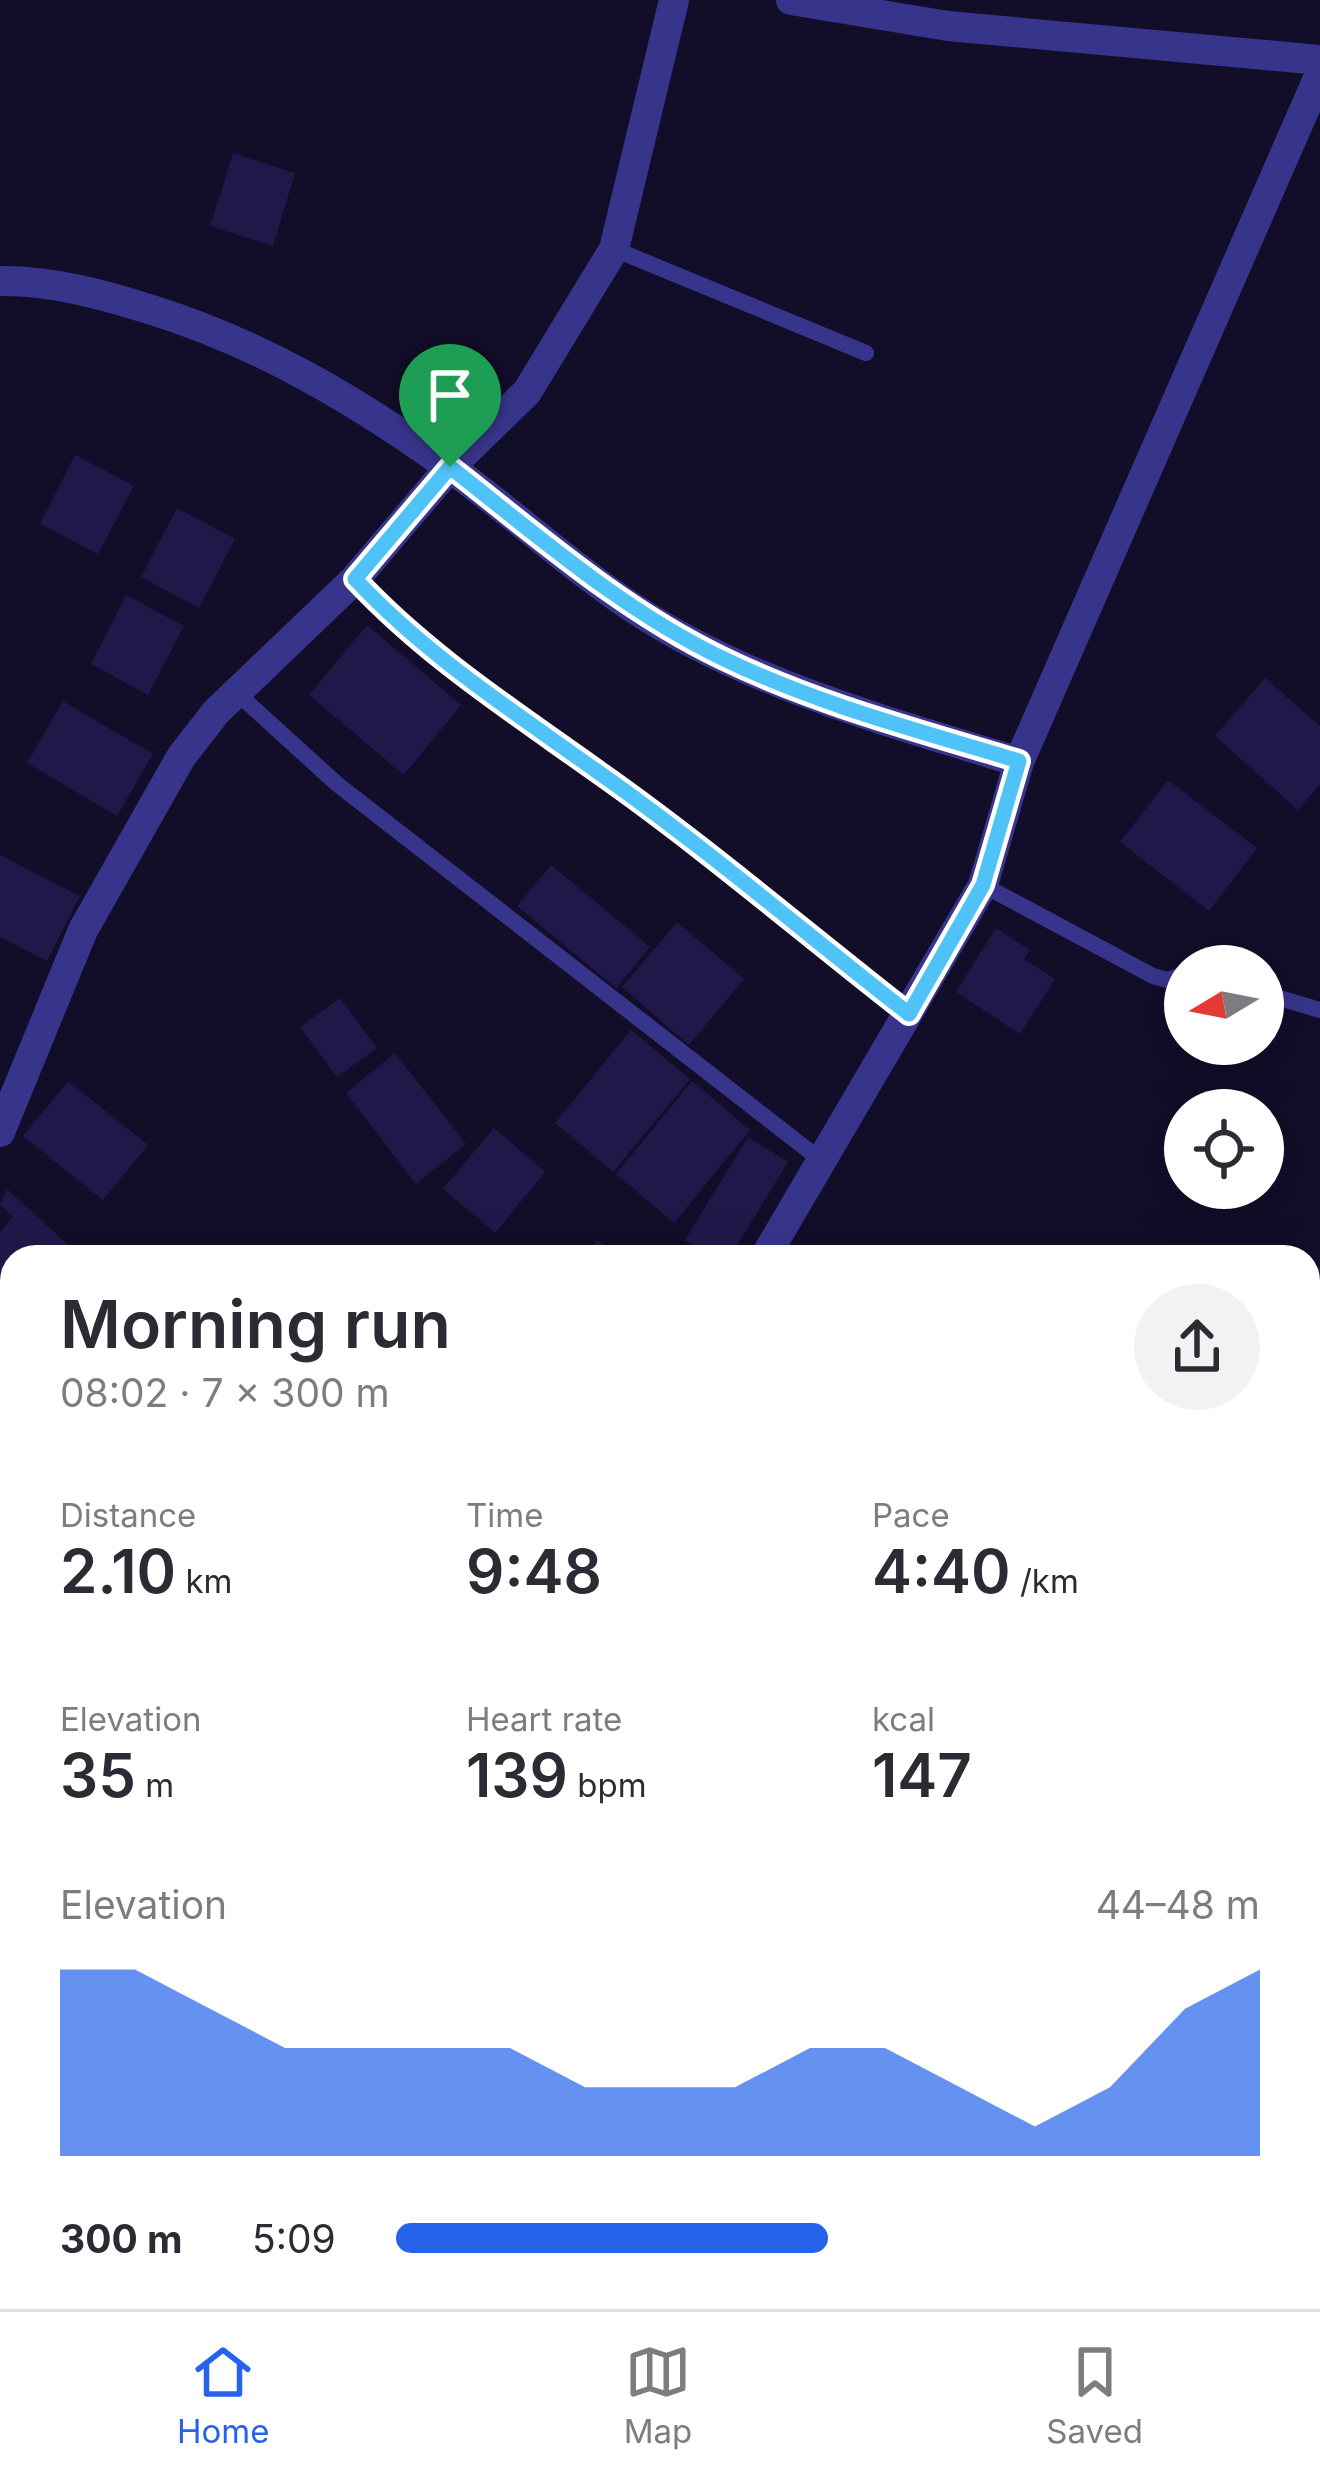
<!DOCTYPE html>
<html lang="en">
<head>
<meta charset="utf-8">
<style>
  :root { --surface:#fff; --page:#f2f2f3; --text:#2b2b33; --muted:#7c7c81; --line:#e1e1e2; --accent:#2563eb }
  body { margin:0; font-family:Inter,sans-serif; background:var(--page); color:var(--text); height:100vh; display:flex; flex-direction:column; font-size:45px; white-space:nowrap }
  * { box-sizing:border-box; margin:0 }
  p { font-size:39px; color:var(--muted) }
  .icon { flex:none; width:66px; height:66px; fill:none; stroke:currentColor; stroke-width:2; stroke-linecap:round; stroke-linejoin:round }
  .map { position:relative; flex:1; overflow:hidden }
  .details { position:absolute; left:0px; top:1245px; width:1320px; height:1065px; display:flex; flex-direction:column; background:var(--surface); border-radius:36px 36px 0 0; box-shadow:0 12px 48px #0002 }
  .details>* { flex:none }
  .needle { width:78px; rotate:260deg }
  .tools { position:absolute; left:1164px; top:945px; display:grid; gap:24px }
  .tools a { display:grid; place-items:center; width:120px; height:120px; border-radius:50%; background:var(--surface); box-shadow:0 12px 48px #0002; font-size:60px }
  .pin { position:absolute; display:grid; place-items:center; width:102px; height:102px; color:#fff; margin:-123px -51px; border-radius:50% 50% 50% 0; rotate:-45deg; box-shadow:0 0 12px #0007 }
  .pin .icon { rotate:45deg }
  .round { display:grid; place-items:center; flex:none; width:126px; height:126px; border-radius:63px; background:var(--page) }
  .head { display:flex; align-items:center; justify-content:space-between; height:204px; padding:0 60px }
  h1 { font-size:66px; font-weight:600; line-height:90px }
  .metrics { display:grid; grid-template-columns:repeat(3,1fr); gap:18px; height:204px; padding:12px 60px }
  .metrics div { display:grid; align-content:center }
  .metrics b { font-size:60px; font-weight:600 }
  .metrics small { font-size:33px; font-weight:400 }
  .metrics p { font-size:33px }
  .chart { height:336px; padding:24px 60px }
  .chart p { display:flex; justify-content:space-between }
  .chart svg { width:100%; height:216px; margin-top:12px; fill:var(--accent); opacity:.7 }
  ul { padding:0 60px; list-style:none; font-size:39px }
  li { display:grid; grid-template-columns:192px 144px 1fr; align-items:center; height:90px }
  li i { height:30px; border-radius:15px; background:var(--accent) }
  .tab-bar { display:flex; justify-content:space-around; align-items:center; height:168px; border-top:3px solid var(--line); background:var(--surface); font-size:33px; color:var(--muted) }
  .tab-bar a { display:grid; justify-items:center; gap:6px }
  .tab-bar .on { color:var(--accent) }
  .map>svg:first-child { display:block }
  .building { fill:#21184a }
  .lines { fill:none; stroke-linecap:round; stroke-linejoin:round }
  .path { stroke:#25c2b6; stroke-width:8; stroke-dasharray:6 9; stroke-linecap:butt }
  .service { stroke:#37358b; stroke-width:16 }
  .minor { stroke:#37358b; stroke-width:30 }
  .route-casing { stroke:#fff; stroke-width:24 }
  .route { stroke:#4fc3f7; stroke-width:15 }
</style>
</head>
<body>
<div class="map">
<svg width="1320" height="2309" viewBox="0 0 1320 2309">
  <rect width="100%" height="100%" fill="#120d28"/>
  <path class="building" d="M 233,153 L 295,173 L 273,246 L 210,226 Z
    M 75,455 L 134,486 L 98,554 L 40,524 Z
    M 177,508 L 235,539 L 199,608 L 141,577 Z
    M 126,595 L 184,626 L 148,695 L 91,664 Z
    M 367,625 L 461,705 L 404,775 L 309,695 Z
    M 1265,678 L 1320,726 L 1320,784 L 1298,810 L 1215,736 Z
    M 63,701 L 153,754 L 117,816 L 27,763 Z
    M 1168,780 L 1257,848 L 1209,911 L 1120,842 Z
    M 0,855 L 80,896 L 47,961 L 0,937 Z
    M 551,865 L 650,947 L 616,988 L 517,906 Z
    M 677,922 L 744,979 L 689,1045 L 622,987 Z
    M 996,928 L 1030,950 L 1024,959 L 1055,979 L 1020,1034 L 956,992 Z
    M 340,998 L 377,1048 L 337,1077 L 300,1027 Z
    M 631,1030 L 690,1079 L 613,1172 L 555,1123 Z
    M 395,1053 L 466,1144 L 416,1184 L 346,1093 Z
    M 68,1081 L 148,1145 L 103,1200 L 23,1136 Z
    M 692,1081 L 750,1130 L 674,1223 L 616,1174 Z
    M 494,1128 L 545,1172 L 495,1233 L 443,1189 Z
    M 748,1137 L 788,1162 L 730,1257 L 711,1257 L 685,1240 Z
    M 7,1189 L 73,1249 L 66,1257 L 12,1257 L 12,1283 L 0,1272 L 0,1232 L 13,1217 L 0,1205 Z
    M 597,1240 L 620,1257 L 584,1257 Z
    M 1320,1265 L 1320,1342 L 1308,1336 L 1308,1286 Z
    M 0,1291 L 12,1303 L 12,1375 L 4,1383 Z
    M 1308,1436 L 1320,1442 L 1320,1506 L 1315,1517 L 1308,1514 Z
    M 12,1453 L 12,1486 L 0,1477 Z
    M 12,1593 L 12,1665 L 0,1678 L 0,1606 Z
    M 12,1679 L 12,1734 L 0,1746 L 0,1690 Z
    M 12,1747 L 12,1843 L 5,1850 L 0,1844 L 0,1758 Z
    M 1320,2037 L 1320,2091 L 1308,2084 L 1308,2059 Z
    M 0,2047 L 12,2058 L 12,2104 L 0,2117 Z
    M 12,2108 L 12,2152 L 0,2140 L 0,2121 Z
    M 0,2256 L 12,2256 L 12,2298 L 70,2298 L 70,2309 L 1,2309 Z
    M 528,2298 L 633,2298 L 651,2309 L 546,2309 Z
    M 1058,2298 L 1148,2298 L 1143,2309 L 1054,2309 Z"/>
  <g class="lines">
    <path class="path" d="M 985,2298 L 990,2309"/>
    <path class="service" d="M 614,249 L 866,353
      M 355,579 C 427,656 513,711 598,772 C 705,848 806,934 909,1014
      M 237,693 L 337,784 L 822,1161
      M 983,885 L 1153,976 L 1167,980 L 1185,974
      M 1263,993 L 1320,1010"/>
    <path class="minor" d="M 791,0 L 948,26 L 1320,60
      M 0,281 C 50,280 105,295 152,310 C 261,344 357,401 449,467 C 511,511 567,564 630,606 C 747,684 887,721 1019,762
      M 0,1132 L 83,930 L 181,757 L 216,712 L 355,579 L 450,467 L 527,392 L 614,249 L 674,0
      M 765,1257 L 983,885 L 1019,762 L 1320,74
      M 1308,1548 L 1320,1528
      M 0,1557 L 12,1564
      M 1308,1723 L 1320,1730
      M 462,2309 L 462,2298"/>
  </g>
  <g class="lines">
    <g class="route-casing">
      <path id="route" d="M 450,467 C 537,535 622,610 722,658 C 816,704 920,731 1019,761 L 983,885 L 909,1014 C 806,934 705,847 598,772 C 513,711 427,656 355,579 Z"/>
    </g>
    <use href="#route" class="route"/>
  </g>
</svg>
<div class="tools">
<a><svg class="needle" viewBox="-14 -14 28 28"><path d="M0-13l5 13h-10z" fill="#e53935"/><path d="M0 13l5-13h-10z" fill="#7c7c81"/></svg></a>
<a><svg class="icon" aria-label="locate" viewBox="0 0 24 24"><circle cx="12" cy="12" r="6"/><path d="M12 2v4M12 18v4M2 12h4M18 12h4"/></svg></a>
</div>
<div class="pin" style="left:450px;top:467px;background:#1e9e55"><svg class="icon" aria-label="arrive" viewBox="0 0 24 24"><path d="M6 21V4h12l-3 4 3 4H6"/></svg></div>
<section class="details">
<div class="head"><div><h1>Morning run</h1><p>08:02 · 7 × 300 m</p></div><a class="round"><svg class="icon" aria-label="share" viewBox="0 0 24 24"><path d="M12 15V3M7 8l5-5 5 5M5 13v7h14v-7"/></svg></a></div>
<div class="metrics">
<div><p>Distance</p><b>2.10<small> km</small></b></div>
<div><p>Time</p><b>9:48</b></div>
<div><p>Pace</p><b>4:40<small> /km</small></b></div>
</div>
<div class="metrics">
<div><p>Elevation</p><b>35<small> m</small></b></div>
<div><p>Heart rate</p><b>139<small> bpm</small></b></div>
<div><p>kcal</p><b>147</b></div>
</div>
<div class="chart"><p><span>Elevation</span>44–48 m</p>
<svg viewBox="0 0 160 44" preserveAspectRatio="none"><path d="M0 44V6L10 6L20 14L30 22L40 22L50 22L60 22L70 30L80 30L90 30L100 22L110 22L120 30L130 38L140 30L150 14L160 6V44z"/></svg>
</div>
<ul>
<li><b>300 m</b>5:09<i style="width:50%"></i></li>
</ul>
</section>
</div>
<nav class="tab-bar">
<a class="on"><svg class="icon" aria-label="home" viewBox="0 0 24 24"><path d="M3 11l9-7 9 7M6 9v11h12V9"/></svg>Home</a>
<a><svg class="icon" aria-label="map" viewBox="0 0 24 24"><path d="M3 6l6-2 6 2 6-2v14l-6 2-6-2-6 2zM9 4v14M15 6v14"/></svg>Map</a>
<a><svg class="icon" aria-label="saved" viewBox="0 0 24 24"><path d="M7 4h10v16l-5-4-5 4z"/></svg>Saved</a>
</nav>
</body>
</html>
